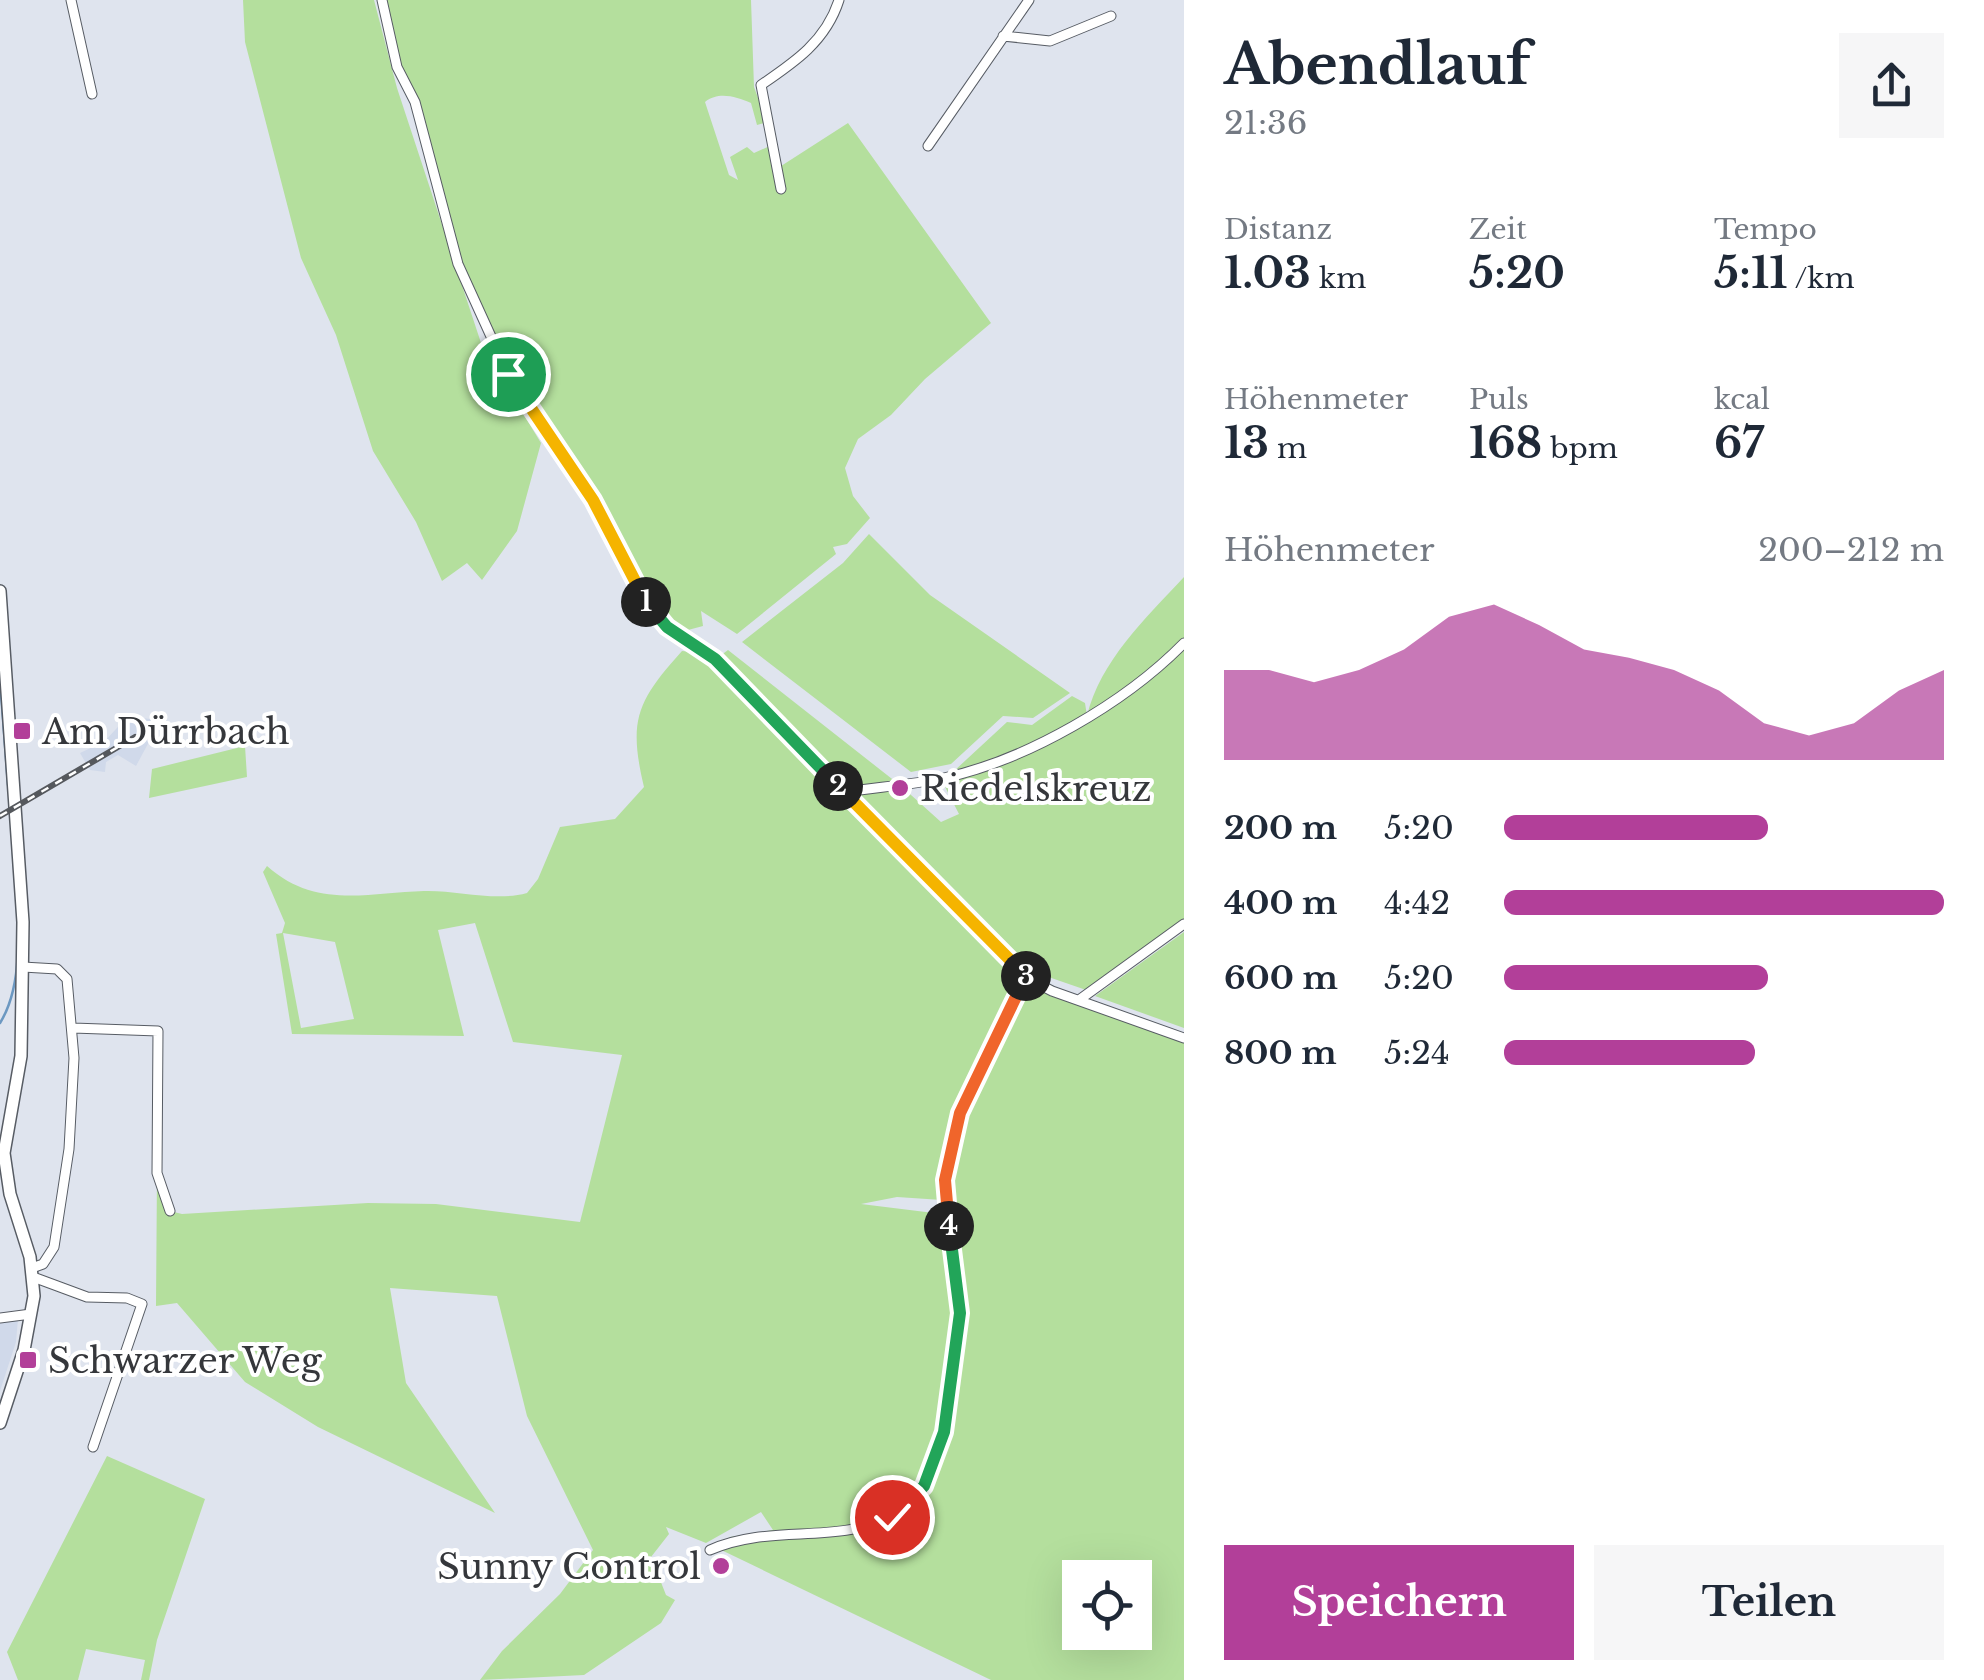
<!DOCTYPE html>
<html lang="de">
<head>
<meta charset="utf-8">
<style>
  :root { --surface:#fff; --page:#f6f6f7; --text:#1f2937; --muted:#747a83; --accent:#b23f99 }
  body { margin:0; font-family:"Libre Baskerville",serif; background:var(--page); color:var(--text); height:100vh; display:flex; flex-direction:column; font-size:38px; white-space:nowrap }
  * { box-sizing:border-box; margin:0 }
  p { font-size:32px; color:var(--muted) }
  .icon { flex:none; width:55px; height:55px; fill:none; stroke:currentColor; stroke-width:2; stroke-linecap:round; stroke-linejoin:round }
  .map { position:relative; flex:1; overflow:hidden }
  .sheet { display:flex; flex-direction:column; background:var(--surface); width:800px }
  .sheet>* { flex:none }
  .controls { position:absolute; left:1062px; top:1560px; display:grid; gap:20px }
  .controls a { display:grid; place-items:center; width:90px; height:90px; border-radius:0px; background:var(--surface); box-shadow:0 10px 40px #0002; font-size:50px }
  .pin { position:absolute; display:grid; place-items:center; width:85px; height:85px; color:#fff; margin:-42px; border:5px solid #fff; border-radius:50%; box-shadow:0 2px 10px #0007 }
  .km { position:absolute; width:50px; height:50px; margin:-25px; border-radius:50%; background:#222; color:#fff; font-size:28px; line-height:50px; text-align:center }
  .round { display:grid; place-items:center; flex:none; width:105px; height:105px; border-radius:0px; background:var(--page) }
  .overview { display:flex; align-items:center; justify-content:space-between; height:170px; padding:0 40px }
  h1 { font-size:55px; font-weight:800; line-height:75px }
  .stats { display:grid; grid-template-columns:repeat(3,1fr); gap:15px; height:170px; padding:10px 40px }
  .stats div { display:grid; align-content:center }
  .stats b { font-size:42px; font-weight:800 }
  .stats small { font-size:28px; font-weight:400 }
  .stats p { font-size:28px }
  .chart { height:280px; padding:20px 40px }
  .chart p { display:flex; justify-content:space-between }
  .chart svg { width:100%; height:180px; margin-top:10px; fill:var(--accent); opacity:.7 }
  .button { display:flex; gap:20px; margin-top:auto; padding:20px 40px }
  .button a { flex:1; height:115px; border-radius:0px; background:var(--accent); color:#fff; font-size:40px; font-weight:800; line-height:115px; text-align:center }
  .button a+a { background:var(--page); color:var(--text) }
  ul { padding:0 40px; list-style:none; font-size:32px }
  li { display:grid; grid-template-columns:160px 120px 1fr; align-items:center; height:75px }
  li i { height:25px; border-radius:12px; background:var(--accent) }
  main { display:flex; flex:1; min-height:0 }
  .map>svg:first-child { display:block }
  .built { fill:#d0d9ea }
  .green { fill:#b4df9d; fill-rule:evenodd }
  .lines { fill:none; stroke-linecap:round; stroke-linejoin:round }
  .stream { stroke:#6c98c1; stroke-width:2.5 }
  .minor-casing { stroke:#575c64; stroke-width:11 }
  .tertiary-casing { stroke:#575c64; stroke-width:14 }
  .minor { stroke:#fff; stroke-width:9 }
  .tertiary { stroke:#fff; stroke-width:11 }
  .rail-casing { stroke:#55585d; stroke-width:6 }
  .rail { stroke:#fff; stroke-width:2.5; stroke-dasharray:8; stroke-linecap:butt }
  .split-1-casing { stroke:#fff; stroke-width:20 }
  .split-2-casing { stroke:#fff; stroke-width:20 }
  .split-3-casing { stroke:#fff; stroke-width:20 }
  .split-4-casing { stroke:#fff; stroke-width:20 }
  .split-5-casing { stroke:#fff; stroke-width:20 }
  .split-1 { stroke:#f5b400; stroke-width:12 }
  .split-2 { stroke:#22a559; stroke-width:12 }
  .split-3 { stroke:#f5b400; stroke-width:12 }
  .split-4 { stroke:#f0652b; stroke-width:12 }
  .split-5 { stroke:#22a559; stroke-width:12 }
  .poi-dot { fill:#b23f99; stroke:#fff; stroke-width:4 }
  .labels { text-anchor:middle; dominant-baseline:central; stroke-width:8; stroke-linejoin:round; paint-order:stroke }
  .poi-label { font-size:35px; fill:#35373b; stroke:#fff; text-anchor:start }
</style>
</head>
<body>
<main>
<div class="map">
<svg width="1184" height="1680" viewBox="0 0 1184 1680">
  <rect width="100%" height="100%" fill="#dfe4ee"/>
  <path class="built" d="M 128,716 L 150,719 L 157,727 L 136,766 L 118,755 L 106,762 L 105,772 L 90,770 L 80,753 L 105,741 Z
    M 18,1319 L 16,1342 L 0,1391 L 0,1321 Z"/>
  <path class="green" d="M 243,0 L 374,0 L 397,88 L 482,346 L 541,443 L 517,531 L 482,580 L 467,563 L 442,581 L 416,522 L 373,451 L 336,335 L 301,258 L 245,42 Z
    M 382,0 L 751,0 L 754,87 L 767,122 L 757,125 L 751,103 C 736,97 719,91 705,102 L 729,175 L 738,180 L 730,157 L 747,147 L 754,153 L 772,145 L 778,168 L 848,123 L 991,323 L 925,379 L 891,415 L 858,439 L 845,468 L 853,496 L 870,518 L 847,544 L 833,547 L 836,554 L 737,634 L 701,611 L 703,626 L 688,630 L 667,627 L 649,607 L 593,499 L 508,374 L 458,264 L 416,102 L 397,67 Z
    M 869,534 L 930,595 L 1070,693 L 1033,718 L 1003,716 L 951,764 L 911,772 L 742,642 L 843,563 Z
    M 1184,577 L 1184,919 L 1089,991 L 1034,972 L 995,937 L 720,656 L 728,650 L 901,786 L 941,822 L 959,814 L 941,779 L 927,776 L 953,772 L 1007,722 L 1032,725 L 1072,696 L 1085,703 L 1087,716 C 1100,661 1146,618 1184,577 Z
    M 682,651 L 693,652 L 723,675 L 1015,970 L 1017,980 L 954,1113 L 942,1166 L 942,1200 L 897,1197 L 861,1204 L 942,1214 L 955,1282 L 954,1320 L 934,1456 C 918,1490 895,1503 860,1513 L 855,1524 C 935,1510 944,1464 955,1393 C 960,1360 966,1327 965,1294 C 963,1245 947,1199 955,1150 C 964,1093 1000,1042 1028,992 L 1035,986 L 1184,1042 L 1184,1680 L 991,1680 L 715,1547 L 730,1537 L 773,1530 L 761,1512 L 706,1543 L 666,1527 L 669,1534 L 651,1557 L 666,1595 L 675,1600 L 661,1623 L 584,1675 L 480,1680 L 502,1651 L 560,1594 L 593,1550 L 527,1416 L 497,1296 L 390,1288 L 406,1383 L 495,1513 L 318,1427 L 245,1382 L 177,1303 L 156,1306 L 157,1173 L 170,1211 L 182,1214 L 368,1203 L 436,1204 L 580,1222 L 622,1055 L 513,1042 L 475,923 L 438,930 L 464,1036 L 292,1034 L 276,934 L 282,933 L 285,923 L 263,872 L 267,866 C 315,909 366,893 424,891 C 457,890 495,902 527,893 L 538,879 L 560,827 L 615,819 L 644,787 C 628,720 637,701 682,651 ZM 283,933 L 335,942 L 354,1019 L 301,1028 ZM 1080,1578 L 1135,1578 L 1135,1632 L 1080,1632 Z
    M 245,746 L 247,777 L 149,798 L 152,769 Z
    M 1184,932 L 1184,1028 L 1095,996 Z
    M 107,1456 L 205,1499 L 157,1640 L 149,1680 L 141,1680 L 145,1660 L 86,1649 L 78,1680 L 18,1680 L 7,1652 Z"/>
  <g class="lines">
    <path class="stream" d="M 0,680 L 8,785
      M 0,1023 C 28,978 16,905 13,853"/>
    <g class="minor-casing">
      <path id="minor" d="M 71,0 L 92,94
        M 382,0 L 397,67 L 415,102 L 458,264 L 508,374 L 593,500 L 649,607 L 667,627 L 715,659 L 1027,978 L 1052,991 L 1184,1038
        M 1003,36 L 1050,41 L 1111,16
        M 928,146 L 1029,0
        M 781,189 L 761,85 C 795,62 826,41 839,0
        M 844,792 C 877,787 912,785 944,778 C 1027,760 1125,703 1184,643
        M 23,967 L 57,969 L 67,979 L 74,1058 L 69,1149 L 54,1247 L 43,1264 L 32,1268
        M 1079,1000 L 1184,924
        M 73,1028 L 158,1031 L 157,1173 L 170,1211
        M 33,1277 L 87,1297 L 127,1298 L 142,1304 L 93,1447
        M 0,1318 L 31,1314
        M 710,1550 C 767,1524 834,1544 889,1518 C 951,1489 962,1348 960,1287 C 957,1240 941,1199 950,1151 C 961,1090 1000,1033 1027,978"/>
    </g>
    <g class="tertiary-casing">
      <path id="tertiary" d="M 0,591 L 23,922 L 21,1056 L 4,1153 L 10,1194 L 30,1257 L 34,1296 L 24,1350 L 0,1423"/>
    </g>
    <use href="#minor" class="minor"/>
    <use href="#tertiary" class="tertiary"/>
    <g class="rail-casing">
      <path id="rail" d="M 0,816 L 135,737"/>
    </g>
    <use href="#rail" class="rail"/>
  </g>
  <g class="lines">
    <g class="split-1-casing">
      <path id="split-1" d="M 508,374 L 593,500 L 646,602"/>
    </g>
    <g class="split-2-casing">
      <path id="split-2" d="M 646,602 L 667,627 L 715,659 L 838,786"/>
    </g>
    <g class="split-3-casing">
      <path id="split-3" d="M 838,786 L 1026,976"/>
    </g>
    <g class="split-4-casing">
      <path id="split-4" d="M 949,1226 L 945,1180 L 960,1113 L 1026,976"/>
    </g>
    <g class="split-5-casing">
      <path id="split-5" d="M 892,1517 L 924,1486 L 944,1432 L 960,1313 L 949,1226"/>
    </g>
    <use href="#split-1" class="split-1"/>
    <use href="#split-2" class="split-2"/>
    <use href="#split-3" class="split-3"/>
    <use href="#split-4" class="split-4"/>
    <use href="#split-5" class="split-5"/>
  </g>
  <g class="poi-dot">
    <rect x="12" y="721" width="20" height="20" rx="5"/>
    <circle cx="900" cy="788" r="10"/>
    <rect x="18" y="1350" width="20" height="20" rx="5"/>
    <circle cx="721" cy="1566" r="10"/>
  </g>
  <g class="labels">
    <g class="poi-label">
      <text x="42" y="731">Am Dürrbach</text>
      <text x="920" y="788">Riedelskreuz</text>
      <text x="48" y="1360">Schwarzer Weg</text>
      <text x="701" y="1566" text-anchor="end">Sunny Control</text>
    </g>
  </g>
</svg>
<div class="controls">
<a><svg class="icon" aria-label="locate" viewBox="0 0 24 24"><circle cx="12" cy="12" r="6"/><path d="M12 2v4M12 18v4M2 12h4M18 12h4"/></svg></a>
</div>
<div class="pin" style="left:508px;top:374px;background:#1e9e55"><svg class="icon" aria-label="arrive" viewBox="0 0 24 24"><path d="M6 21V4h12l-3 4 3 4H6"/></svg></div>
<div class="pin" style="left:892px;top:1517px;background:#d93025"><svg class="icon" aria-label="check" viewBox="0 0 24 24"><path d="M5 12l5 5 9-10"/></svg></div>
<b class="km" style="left:646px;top:602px">1</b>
<b class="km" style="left:838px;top:786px">2</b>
<b class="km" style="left:1026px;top:976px">3</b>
<b class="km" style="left:949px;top:1226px">4</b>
</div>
<section class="sheet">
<div class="overview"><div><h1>Abendlauf</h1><p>21:36</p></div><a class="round"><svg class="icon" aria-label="share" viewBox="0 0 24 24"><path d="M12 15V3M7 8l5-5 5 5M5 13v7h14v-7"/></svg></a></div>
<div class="stats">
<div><p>Distanz</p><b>1.03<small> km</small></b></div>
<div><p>Zeit</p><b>5:20</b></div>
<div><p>Tempo</p><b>5:11<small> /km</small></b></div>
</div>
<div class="stats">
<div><p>Höhenmeter</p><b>13<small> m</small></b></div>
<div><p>Puls</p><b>168<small> bpm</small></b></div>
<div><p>kcal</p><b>67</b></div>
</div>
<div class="chart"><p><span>Höhenmeter</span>200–212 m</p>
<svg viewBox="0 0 160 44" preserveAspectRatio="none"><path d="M0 44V22L10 22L20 25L30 22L40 17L50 9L60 6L70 11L80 17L90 19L100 22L110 27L120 35L130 38L140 35L150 27L160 22V44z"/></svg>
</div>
<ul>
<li><b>200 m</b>5:20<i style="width:60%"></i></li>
<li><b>400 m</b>4:42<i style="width:100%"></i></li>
<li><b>600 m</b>5:20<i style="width:60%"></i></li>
<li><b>800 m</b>5:24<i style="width:57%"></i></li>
</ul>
<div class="button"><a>Speichern</a><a>Teilen</a></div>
</section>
</main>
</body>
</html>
